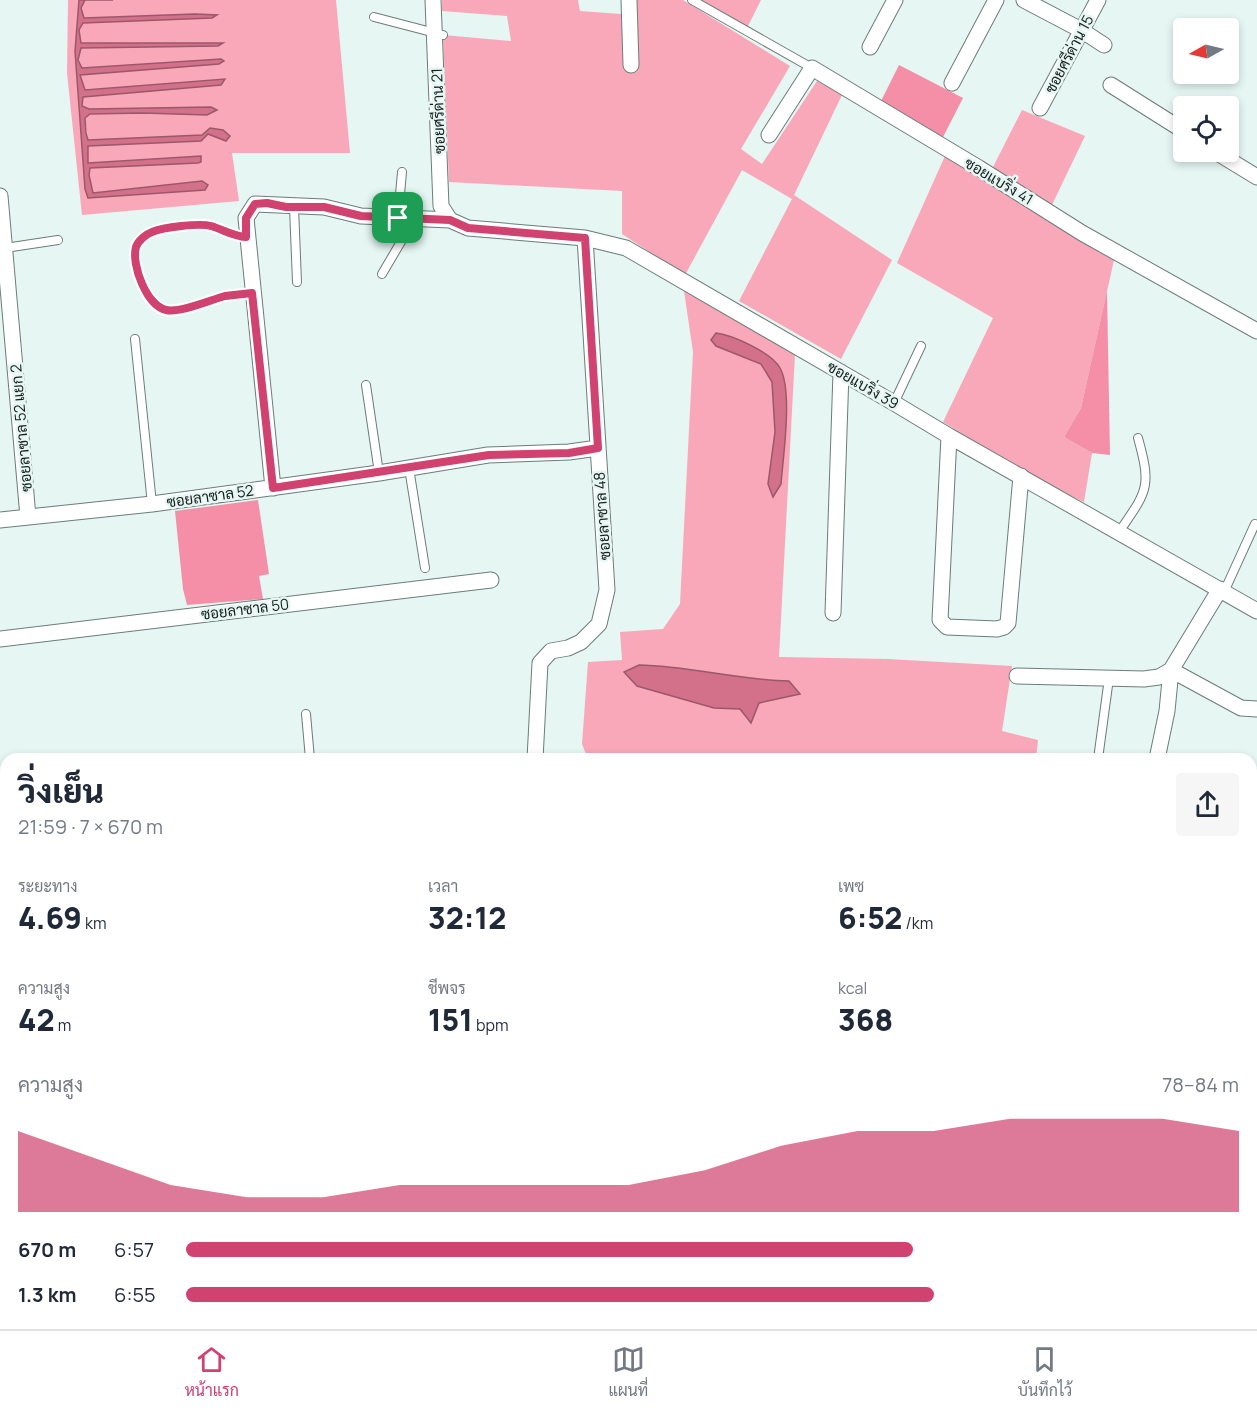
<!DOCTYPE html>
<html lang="th">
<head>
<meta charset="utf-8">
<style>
  :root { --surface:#fff; --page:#f6f6f7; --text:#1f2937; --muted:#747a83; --line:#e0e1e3; --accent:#d0426f }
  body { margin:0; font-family:Manrope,Sarabun,sans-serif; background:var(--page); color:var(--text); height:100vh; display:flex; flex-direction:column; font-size:22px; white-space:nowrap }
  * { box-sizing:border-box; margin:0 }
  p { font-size:20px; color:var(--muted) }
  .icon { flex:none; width:33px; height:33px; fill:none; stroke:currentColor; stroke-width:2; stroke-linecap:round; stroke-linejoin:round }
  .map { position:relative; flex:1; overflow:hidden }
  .panel { position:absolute; left:0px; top:753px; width:1257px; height:576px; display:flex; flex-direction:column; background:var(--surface); border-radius:18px 18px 0 0; box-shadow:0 3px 9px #0003 }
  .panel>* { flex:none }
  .needle { width:39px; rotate:262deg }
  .controls { position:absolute; left:1173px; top:18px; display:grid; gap:12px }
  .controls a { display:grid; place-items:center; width:66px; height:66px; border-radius:6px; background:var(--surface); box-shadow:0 3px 9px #0003; font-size:30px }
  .pin { position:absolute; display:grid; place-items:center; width:51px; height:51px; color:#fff; margin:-26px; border-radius:12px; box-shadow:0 3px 9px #0006 }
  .round { display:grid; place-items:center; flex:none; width:63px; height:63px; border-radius:6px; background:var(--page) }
  .headline { display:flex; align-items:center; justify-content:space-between; height:102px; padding:0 18px }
  h1 { font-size:33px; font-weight:800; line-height:45px }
  .stats { display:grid; grid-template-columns:repeat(3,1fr); gap:9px; height:102px; padding:6px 18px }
  .stats div { display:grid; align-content:center }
  .stats b { font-size:30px; font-weight:800 }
  .stats small { font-size:16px; font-weight:400 }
  .stats p { font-size:16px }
  .chart { height:168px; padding:12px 18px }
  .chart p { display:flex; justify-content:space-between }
  .chart svg { width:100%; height:108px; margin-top:6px; fill:var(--accent); opacity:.7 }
  ul { padding:0 18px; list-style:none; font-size:20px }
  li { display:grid; grid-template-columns:96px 72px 1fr; align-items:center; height:45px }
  li i { height:15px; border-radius:8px; background:var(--accent) }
  .tabs { display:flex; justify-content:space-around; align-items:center; height:84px; border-top:2px solid var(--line); background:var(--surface); font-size:16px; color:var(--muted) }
  .tabs a { display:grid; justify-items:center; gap:3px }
  .tabs .active { color:var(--accent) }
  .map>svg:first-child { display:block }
  .green { fill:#f8a8b9; fill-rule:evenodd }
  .forest { fill:#f48fa7 }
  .water { fill:#d3718a; stroke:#9b5869; stroke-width:1.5 }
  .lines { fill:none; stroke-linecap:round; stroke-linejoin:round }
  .service-casing { stroke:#6c7c79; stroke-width:10 }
  .minor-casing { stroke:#6c7c79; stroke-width:17 }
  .service { stroke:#fff; stroke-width:8 }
  .minor { stroke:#fff; stroke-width:15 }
  .route-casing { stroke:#fff; stroke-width:12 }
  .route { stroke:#d0426f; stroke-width:8 }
  .labels { text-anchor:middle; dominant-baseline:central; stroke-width:5; stroke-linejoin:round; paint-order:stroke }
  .street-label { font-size:15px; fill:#181e1d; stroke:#e5f6f3 }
</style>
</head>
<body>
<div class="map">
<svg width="1257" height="1329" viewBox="0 0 1257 1329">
  <rect width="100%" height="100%" fill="#e5f6f3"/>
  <path class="green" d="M 68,0 L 79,0 L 75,51 L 85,189 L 88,198 L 205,190 L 202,181 L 93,194 L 89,175 L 90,168 L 197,163 L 201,156 L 88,163 L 88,146 L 201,141 L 208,134 L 220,137 L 223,130 L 203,135 L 88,140 L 85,117 L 90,114 L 143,113 L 211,107 L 89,109 L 82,106 L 83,96 L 221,85 L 224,80 L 85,90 L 80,74 L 219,64 L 224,61 L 221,59 L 82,68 L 78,60 L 80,48 L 217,46 L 222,43 L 80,43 L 79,30 L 83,23 L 212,18 L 216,16 L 195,14 L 84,18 L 81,8 L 85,0 L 336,0 L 350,153 L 232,153 L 239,201 L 82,215 L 67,73 Z
    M 442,0 L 578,0 L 580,11 L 621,14 L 621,0 L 683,0 L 790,66 L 741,149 L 762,164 L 817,81 L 842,95 L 794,195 L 892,260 L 841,359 L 739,301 L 792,199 L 742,170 L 685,275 L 622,234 L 622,191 L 449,182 L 443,35 L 511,41 L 507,16 L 442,11 Z
    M 698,0 L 761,0 L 747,28 Z
    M 1022,110 L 1085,136 L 1050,209 L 991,171 Z
    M 945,156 L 1114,260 L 1081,408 L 1064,437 L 1092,453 L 1084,502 L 1039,481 L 943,422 L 993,318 L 897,263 Z
    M 684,291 L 795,354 L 779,657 L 888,659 L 1012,666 L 1002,731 L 1038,740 L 1036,759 L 588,759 L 582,744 L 588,662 L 622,660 L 620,632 L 663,629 L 680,604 L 693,352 ZM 716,346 L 780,367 L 773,496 L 768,484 L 775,432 L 772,382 L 761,364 ZM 755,680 L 788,681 L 758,703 L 751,723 L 740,709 L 714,708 L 687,700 Z
    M 0,1083 L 6,1083 L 6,1193 L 0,1194 Z"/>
  <path class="forest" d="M 899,65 L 963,98 L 942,139 L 881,101 Z
    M 1107,291 L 1110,455 L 1092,453 L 1064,437 L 1081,408 Z
    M 258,500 L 269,574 L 259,576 L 263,599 L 187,605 L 183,589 L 175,511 Z"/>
  <path class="water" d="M 79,0 L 113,0 L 85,0 L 81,8 L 84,18 L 195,14 L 217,15 L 212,18 L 83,23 L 79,30 L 81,43 L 223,43 L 218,46 L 81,48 L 78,60 L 82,68 L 221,59 L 224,61 L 219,64 L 80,75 L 85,90 L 225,79 L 221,85 L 83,97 L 82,106 L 89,109 L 211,107 L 217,110 L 207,115 L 143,113 L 90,114 L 85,118 L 86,133 L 88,140 L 202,135 L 210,128 L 223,130 L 230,136 L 226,141 L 208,134 L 201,141 L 88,146 L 88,163 L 201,156 L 201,162 L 198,163 L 90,168 L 89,175 L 93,193 L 202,181 L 208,185 L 205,190 L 88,198 L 85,189 L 75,51 Z
    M 716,333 C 733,335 772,353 780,368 C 793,391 783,457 781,484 L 773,497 L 768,484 L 775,432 L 772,382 L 761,364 L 716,346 L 711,340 Z
    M 639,665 C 690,666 738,680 789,681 L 800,694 L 759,703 L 751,723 L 740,709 L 714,708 L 637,686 L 624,672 Z"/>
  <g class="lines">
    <g class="service-casing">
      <path id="service" d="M 692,0 L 812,68
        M 374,17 L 443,35
        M 294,207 L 297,282
        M 398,217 L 402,172
        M 246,237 C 233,236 224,230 212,226 C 200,223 163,227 152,232 C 146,234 138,241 136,247 C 131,265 147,305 166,310 C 182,313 209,300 225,296 C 234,295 243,294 252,293
        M 5,248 L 58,240
        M 382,274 L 402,240 L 409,218
        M 135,339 L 152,504
        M 366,385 L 379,473
        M 894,403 L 921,346
        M 409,468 L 425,568
        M 1119,532 C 1147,491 1152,488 1138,438
        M 1224,592 L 1255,524
        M 306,714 L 310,759
        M 1098,759 L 1109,678
        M 1252,879 L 1257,855
        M 1251,1195 L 1257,1196
        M 0,1296 L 6,1297
        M 20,1329 L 21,1323"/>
    </g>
    <g class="minor-casing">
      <path id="minor" d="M 433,0 L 441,206 L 450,220
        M 629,0 L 631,65
        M 1024,0 L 1081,30 L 1104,45
        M 870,47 L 895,0
        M 952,83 L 996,0
        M 1111,85 L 1184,131
        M 1040,108 L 1098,0
        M 769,135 L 812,68 L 979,168 L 1082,233 L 1257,331
        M 1216,152 L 1257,177
        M 0,196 L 28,517
        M 949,436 L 940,620 L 947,627 L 997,629 L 1004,627 L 1008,623 L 1021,476
        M 273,488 L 246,218 L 255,204 L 324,207 L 361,216 L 450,220 L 468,228 L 585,238 L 626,248 L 894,403 L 949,436 L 1257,611
        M 0,520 L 152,504 L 379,473 L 488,455 L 569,452 L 598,448
        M 833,613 L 841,372
        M 0,639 L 491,580
        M 1017,676 L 1144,679 L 1159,677 L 1171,670 L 1220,589
        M 535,759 L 540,663 L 551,651 L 568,648 L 581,642 L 599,624 L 607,590 L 585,238
        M 1157,759 L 1167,711 L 1171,670 L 1241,708 L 1257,709
        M 0,921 L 6,920
        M 0,1076 L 6,1075
        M 1251,1166 L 1257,1168
        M 1251,1318 L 1257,1319
        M 109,1329 L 110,1323
        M 258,1329 L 259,1323
        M 410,1329 L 411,1323
        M 478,1329 L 479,1323
        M 623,1329 L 624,1323"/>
    </g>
    <use href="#service" class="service"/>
    <use href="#minor" class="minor"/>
  </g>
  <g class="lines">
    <g class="route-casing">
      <path id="route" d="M 267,203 L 286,207 L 324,207 L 361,216 L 450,220 L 468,228 L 585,238 L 598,448 L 569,453 L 489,455 L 273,488 L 252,293 C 243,294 234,295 225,296 C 210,300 181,313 166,310 C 147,306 131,265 136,247 C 138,241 146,234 152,232 C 163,227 200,223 211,226 C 224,230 233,236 246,237 L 246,218 L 255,204 Z"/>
    </g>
    <use href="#route" class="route"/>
  </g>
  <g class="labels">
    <g class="street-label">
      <text transform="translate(1069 54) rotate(-62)">ซอยศรีด่าน 15</text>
      <text transform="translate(438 111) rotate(-92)">ซอยศรีด่าน 21</text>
      <text transform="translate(999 181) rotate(31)">ซอยแบริ่ง 41</text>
      <text transform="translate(863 385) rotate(30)">ซอยแบริ่ง 39</text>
      <text transform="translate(21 428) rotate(-95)">ซอยลาซาล 52 แยก 2</text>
      <text transform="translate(210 496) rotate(-8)">ซอยลาซาล 52</text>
      <text transform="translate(602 516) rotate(-94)">ซอยลาซาล 48</text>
      <text transform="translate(245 609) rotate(-7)">ซอยลาซาล 50</text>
    </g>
  </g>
</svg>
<div class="controls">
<a><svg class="needle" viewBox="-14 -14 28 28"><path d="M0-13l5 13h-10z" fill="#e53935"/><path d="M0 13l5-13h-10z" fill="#747a83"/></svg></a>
<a><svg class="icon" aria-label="locate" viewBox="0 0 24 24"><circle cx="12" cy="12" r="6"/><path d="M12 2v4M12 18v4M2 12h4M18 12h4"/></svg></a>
</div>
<div class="pin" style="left:398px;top:218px;background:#1e9e55"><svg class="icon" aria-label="arrive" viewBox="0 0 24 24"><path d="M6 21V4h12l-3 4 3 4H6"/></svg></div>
<section class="panel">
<div class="headline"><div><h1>วิ่งเย็น</h1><p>21:59 · 7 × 670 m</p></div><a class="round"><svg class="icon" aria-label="share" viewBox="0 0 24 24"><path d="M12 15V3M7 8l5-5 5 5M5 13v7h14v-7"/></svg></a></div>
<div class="stats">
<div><p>ระยะทาง</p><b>4.69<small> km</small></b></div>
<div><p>เวลา</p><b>32:12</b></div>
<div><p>เพซ</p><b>6:52<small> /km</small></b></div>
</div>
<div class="stats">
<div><p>ความสูง</p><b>42<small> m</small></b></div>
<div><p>ชีพจร</p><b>151<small> bpm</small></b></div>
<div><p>kcal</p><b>368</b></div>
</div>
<div class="chart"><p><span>ความสูง</span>78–84 m</p>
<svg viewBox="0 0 160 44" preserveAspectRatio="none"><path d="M0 44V11L10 22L20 33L30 38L40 38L50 33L60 33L70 33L80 33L90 27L100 17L110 11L120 11L130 6L140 6L150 6L160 11V44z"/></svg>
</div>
<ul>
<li><b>670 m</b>6:57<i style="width:69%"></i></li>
<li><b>1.3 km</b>6:55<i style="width:71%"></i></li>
</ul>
</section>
</div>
<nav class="tabs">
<a class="active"><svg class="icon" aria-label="home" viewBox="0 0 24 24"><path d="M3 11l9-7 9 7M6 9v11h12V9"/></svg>หน้าแรก</a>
<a><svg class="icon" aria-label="map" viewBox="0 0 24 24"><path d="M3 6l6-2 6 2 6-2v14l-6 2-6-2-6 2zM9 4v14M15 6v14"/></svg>แผนที่</a>
<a><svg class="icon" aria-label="saved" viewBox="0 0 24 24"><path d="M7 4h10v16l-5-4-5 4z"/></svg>บันทึกไว้</a>
</nav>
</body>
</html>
